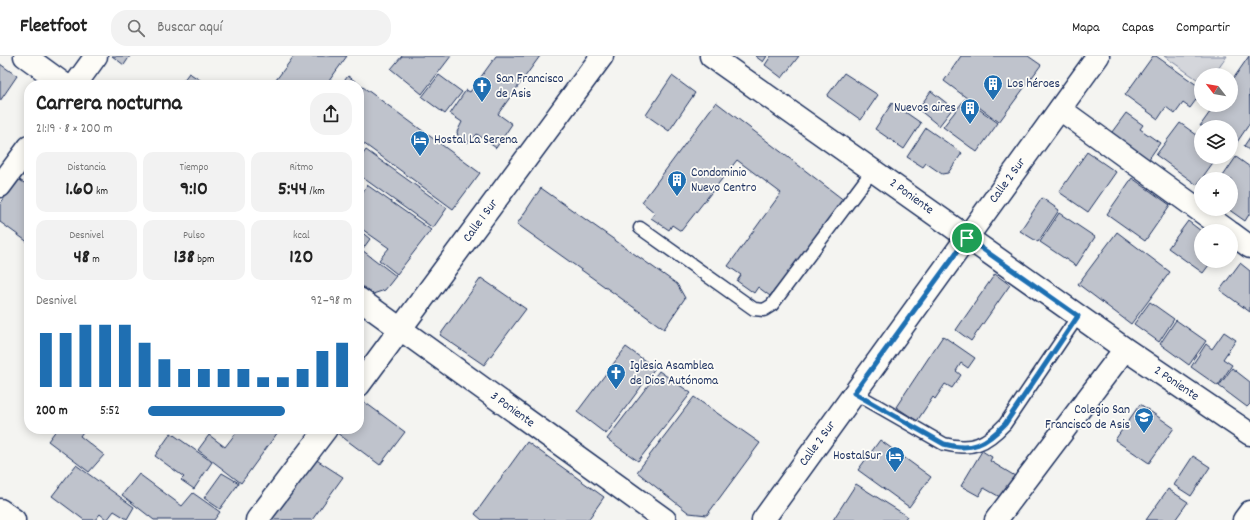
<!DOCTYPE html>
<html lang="es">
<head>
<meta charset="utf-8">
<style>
  :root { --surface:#fff; --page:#f2f2f2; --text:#222; --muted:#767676; --line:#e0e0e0; --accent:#1f6fb2 }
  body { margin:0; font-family:Dekko,sans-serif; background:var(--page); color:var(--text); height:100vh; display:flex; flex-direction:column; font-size:15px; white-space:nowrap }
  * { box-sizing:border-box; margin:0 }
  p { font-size:13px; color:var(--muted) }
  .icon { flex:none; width:22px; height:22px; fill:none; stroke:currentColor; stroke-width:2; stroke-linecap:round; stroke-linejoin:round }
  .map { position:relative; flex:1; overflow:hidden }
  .sheet { position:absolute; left:24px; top:24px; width:340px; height:354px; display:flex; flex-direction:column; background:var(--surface); border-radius:16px; box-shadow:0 2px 10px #0003 }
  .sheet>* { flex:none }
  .needle { width:26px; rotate:301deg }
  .fabs { position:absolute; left:1194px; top:12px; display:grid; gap:8px }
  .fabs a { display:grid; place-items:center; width:44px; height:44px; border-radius:50%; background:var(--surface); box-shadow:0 2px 10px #0003; font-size:20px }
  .pin { position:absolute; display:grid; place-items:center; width:34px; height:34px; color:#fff; margin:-17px; border:2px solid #fff; border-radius:50%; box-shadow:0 1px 4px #0007 }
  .round { display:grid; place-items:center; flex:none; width:42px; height:42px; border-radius:16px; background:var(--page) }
  .overview { display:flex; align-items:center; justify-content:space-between; height:68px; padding:0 12px }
  h1 { font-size:22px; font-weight:800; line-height:30px }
  .stats { display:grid; grid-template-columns:repeat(3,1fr); gap:6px; height:68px; padding:4px 12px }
  .stats div { display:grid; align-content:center; border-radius:10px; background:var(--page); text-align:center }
  .stats b { font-size:20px; font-weight:800 }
  .stats small { font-size:11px; font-weight:400 }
  .stats p { font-size:11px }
  .chart { height:112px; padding:8px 12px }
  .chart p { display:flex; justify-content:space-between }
  .chart svg { width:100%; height:72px; margin-top:4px; stroke:var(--accent); stroke-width:6 }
  ul { padding:0 12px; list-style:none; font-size:13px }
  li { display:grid; grid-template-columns:64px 48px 1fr; align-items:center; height:30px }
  li i { height:10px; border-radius:5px; background:var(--accent) }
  header { display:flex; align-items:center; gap:24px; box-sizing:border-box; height:56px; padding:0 20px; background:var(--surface); border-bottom:1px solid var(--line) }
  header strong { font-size:19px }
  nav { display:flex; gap:22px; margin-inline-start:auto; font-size:14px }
  .search { width:280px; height:36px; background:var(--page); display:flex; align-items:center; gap:10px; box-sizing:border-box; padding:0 14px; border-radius:16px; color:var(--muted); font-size:15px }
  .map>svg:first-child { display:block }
  .green { fill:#d4d6db; stroke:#78829c }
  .building { fill:#bfc3cc; stroke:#1b2f5e }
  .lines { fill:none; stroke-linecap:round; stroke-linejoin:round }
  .lane-casing { stroke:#1b2f5e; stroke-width:15 }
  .street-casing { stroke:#1b2f5e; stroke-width:25 }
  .primary-casing { stroke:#1b2f5e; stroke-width:25 }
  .lane { stroke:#fdfcf7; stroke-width:12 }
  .street { stroke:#fdfcf7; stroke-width:22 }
  .primary { stroke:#fdfcf7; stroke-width:22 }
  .route-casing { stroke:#fff; stroke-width:8 }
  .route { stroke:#1f6fb2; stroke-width:5 }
  .labels { text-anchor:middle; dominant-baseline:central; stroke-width:3.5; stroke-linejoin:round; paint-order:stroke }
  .poi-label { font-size:13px; fill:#1b2f5e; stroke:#fdfcf7; text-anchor:start }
  .street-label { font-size:13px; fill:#1b2f5e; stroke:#fdfcf7 }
</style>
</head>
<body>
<header>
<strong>Fleetfoot</strong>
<div class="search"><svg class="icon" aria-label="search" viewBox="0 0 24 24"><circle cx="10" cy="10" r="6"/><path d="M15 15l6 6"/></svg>Buscar aquí</div>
<nav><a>Mapa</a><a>Capas</a><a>Compartir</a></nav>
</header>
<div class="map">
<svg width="1250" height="464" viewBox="0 0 1250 464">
  <rect width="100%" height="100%" fill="#f4f4f1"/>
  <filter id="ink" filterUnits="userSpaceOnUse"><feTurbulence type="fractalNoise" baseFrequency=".025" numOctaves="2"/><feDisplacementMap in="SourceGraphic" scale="8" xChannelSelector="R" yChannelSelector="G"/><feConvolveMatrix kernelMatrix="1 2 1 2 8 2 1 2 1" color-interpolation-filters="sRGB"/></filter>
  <g filter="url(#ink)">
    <path class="green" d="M 1164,0 L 1227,0 L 1214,19 L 1201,19 L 1201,26 Z"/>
    <path class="building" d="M 112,0 L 130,0 L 124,9 Z
      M 294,0 L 347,0 L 326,29 L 283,29 L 276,24 Z
      M 402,0 L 451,0 L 422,38 L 391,13 Z
      M 496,0 L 540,0 L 498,58 L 512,68 L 496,92 L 477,78 L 469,86 L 464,86 L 458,80 L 457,76 L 462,66 L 450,58 L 466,34 L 470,36 Z
      M 755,0 L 767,0 L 763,6 Z
      M 771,0 L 799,0 L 782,22 L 765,9 Z
      M 961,0 L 1028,0 L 1041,9 L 999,66 L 944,25 Z
      M 1153,0 L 1156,0 L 1201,32 L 1201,37 L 1190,52 L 1183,47 L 1175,58 L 1166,51 L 1158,63 L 1125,39 Z
      M 1249,0 L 1250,67 L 1233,92 L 1231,91 L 1231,71 L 1200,70 L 1215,49 L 1231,49 L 1231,26 Z
      M 0,8 L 17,20 L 0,45 Z
      M 189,17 L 208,29 L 180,29 Z
      M 844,17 L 878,39 L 861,64 L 827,40 Z
      M 439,19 L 462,36 L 445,58 L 422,41 Z
      M 348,20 L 480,117 L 453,153 L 359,84 L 359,29 L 341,29 Z
      M 672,20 L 695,37 L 669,75 L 646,59 Z
      M 931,35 L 953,52 L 939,70 L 918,53 Z
      M 965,43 L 998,67 L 977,96 L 943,71 Z
      M 716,46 L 845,145 L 770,240 L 758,231 L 754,237 L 737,225 L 741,219 L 728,210 L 781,137 L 737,104 L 681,175 L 672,169 L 669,174 L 651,162 L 655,157 L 642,146 Z
      M 892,47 L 921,67 L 904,93 L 875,73 Z
      M 1126,57 L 1143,69 L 1140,73 L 1160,87 L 1146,107 L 1109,80 Z
      M 1180,67 L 1201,82 L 1201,101 L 1217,101 L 1197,129 L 1156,99 Z
      M 926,72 L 962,97 L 948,117 L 942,118 L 926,107 L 923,111 L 907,101 Z
      M 1250,81 L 1250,95 L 1244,90 Z
      M 366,94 L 447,152 L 433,172 L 359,119 L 359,104 Z
      M 1087,96 L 1116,116 L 1088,156 L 1059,136 Z
      M 1236,101 L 1250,111 L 1250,157 L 1245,165 L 1228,153 L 1231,153 L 1231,123 L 1221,123 Z
      M 1132,122 L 1170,149 L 1145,185 L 1107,158 Z
      M 18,123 L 29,130 L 29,187 L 0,166 L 0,148 Z
      M 367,129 L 431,174 L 397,218 L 379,204 L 389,192 L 359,171 L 359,142 Z
      M 541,132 L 677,228 L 685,242 L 664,273 L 517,168 Z
      M 1042,142 L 1059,154 L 1038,186 L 1020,175 Z
      M 1059,157 L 1095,181 L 1076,210 L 1040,186 Z
      M 1188,165 L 1201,175 L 1201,205 L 1212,205 L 1203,217 L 1168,192 Z
      M 359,174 L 370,183 L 362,194 L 396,220 L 385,234 L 373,238 L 359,228 Z
      M 1117,176 L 1170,216 L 1131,268 L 1078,228 Z
      M 1240,207 L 1250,215 L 1250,256 L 1220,234 Z
      M 995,218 L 1010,229 L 971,285 L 956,274 Z
      M 481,222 L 526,253 L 484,309 L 440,279 Z
      M 1150,246 L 1174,263 L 1159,286 L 1134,268 Z
      M 1176,264 L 1206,285 L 1189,309 L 1160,288 Z
      M 1224,276 L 1236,284 L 1223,303 L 1232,309 L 1218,330 L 1191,311 L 1206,288 L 1212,293 Z
      M 943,280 L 975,302 L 968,312 L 961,307 L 956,315 L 961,319 L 952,332 L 945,328 L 935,343 L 933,341 L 917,365 L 896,351 Z
      M 626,291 L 655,312 L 606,378 L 577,356 Z
      M 1232,312 L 1250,326 L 1250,348 L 1247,351 L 1219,330 Z
      M 659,315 L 691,337 L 638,405 L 607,383 Z
      M 694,341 L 760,387 L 707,459 L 689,457 L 637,416 Z
      M 359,342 L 405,376 L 380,409 L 333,374 L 359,373 Z
      M 1140,348 L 1174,372 L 1149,407 L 1115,384 Z
      M 57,373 L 85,373 L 80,380 L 104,399 L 89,416 L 48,385 Z
      M 239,373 L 275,373 L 278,376 L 241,427 L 198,394 L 209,379 L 225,391 Z
      M 171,377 L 212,406 L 194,433 L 181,424 L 184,421 L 155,400 Z
      M 880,384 L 931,421 L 909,451 L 858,414 Z
      M 527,386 L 604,441 L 588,464 L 482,464 L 475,458 Z
      M 982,395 L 992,401 L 990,405 L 1020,423 L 1007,445 L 984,432 L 979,440 L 961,430 Z
      M 1193,400 L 1210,411 L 1191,440 L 1174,429 Z
      M 312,401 L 343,421 L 312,464 L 268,464 Z
      M 76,409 L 134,451 L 127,463 L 114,455 L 107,464 L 100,458 L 95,464 L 84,464 L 52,440 Z
      M 222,417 L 239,427 L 220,453 L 204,442 Z
      M 139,418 L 182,450 L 193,437 L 220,456 L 214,464 L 154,464 L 122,439 Z
      M 856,428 L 907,460 L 904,464 L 833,464 Z
      M 1168,433 L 1188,446 L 1175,464 L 1146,464 Z"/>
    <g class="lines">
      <g class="lane-casing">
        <path id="lane" d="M 640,172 L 754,253 L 764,254 L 772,249 L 873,114
          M 855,337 L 944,388 C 972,395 986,388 1005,368 L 1078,260"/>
      </g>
      <g class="street-casing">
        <path id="street" d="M 25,0 L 65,29
          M 711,0 L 1125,293 L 1250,378
          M 75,29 L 96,0
          M 1060,53 L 1228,175
          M 0,130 L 29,91
          M 1231,177 L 1250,191
          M 359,243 L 665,464
          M 359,329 L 602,0
          M 0,454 L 14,464
          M 257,464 L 326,373
          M 996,464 L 1125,293
          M 1244,464 L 1250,456"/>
      </g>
      <g class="primary-casing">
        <path id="primary" d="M 763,464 L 1098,0"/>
      </g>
      <use href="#lane" class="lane"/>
      <use href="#street" class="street"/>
      <use href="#primary" class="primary"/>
    </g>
  </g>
  <g class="lines" filter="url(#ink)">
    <g class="route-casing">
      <path id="route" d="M 967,182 L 1078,260 L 1005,368 C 986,388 972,396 944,388 L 854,337 Z"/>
    </g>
    <use href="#route" class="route"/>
  </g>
  <defs>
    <g id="building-pin" transform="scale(1)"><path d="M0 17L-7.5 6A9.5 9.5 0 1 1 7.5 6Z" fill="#1f6fb2" stroke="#fdfcf7"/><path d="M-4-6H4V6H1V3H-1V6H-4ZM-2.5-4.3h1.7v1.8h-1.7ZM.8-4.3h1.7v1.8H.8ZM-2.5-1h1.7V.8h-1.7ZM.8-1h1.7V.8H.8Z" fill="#fff"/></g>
    <g id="church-pin" transform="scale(1)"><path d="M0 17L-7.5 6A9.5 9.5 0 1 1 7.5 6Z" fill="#1f6fb2" stroke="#fdfcf7"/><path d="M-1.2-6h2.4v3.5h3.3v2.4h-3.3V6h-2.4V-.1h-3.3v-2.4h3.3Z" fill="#fff"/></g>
    <g id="hotel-pin" transform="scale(1)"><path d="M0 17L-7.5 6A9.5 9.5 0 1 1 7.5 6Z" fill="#1f6fb2" stroke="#fdfcf7"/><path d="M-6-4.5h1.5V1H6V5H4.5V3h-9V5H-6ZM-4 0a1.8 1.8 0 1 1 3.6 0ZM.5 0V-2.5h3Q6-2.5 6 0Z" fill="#fff"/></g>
    <g id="school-pin" transform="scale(1)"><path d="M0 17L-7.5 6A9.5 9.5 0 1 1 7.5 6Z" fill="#1f6fb2" stroke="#fdfcf7"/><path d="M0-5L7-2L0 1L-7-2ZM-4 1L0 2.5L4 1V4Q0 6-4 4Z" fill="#fff"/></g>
  </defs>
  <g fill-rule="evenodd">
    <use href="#building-pin" x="993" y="28"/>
    <use href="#church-pin" x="482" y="30"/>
    <use href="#building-pin" x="970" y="52"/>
    <use href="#hotel-pin" x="420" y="84"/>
    <use href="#building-pin" x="677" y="124"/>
    <use href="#church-pin" x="616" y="317"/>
    <use href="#school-pin" x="1144" y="361"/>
    <use href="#hotel-pin" x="895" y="400"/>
  </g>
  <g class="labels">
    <g class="poi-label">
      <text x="496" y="23">San Francisco<tspan x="496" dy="15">de Asis</tspan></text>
      <text x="1007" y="28">Los héroes</text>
      <text x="956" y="52" text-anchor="end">Nuevos aires</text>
      <text x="434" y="84">Hostal La Serena</text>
      <text x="691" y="117">Condominio<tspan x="691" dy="15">Nuevo Centro</tspan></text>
      <text x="630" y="310">Iglesia Asamblea<tspan x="630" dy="15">de Dios Autónoma</tspan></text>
      <text x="1130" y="354" text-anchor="end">Colegio San<tspan x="1130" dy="15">Francisco de Asis</tspan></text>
      <text x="881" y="400" text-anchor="end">HostalSur</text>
    </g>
    <g class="street-label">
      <text transform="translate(1008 125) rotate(-54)">Calle 2 Sur</text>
      <text transform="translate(911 141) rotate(36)">2 Poniente</text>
      <text transform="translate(481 165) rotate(-54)">Calle 1 Sur</text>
      <text transform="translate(1176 328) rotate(34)">2 Poniente</text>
      <text transform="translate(512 354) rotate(36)">3 Poniente</text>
      <text transform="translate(818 388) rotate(-54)">Calle 2 Sur</text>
    </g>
  </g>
</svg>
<div class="fabs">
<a><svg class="needle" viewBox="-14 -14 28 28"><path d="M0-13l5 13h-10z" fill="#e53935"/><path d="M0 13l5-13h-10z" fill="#767676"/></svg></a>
<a><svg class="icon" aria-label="layers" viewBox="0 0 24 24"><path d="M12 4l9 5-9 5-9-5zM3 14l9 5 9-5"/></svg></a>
<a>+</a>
<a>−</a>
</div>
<div class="pin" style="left:967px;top:182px;background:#1e9e55"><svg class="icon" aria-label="arrive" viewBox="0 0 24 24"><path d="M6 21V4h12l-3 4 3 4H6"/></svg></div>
<section class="sheet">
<div class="overview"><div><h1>Carrera nocturna</h1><p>21:19 · 8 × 200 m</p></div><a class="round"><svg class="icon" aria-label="share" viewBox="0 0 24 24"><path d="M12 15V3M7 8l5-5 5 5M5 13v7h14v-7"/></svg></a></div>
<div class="stats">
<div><p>Distancia</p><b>1.60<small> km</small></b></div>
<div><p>Tiempo</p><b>9:10</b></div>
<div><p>Ritmo</p><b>5:44<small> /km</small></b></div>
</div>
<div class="stats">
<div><p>Desnivel</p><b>48<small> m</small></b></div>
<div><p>Pulso</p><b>138<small> bpm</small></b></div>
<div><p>kcal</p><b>120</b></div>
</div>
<div class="chart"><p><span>Desnivel</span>92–98 m</p>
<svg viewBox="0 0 160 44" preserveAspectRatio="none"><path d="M5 44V11M15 44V11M25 44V6M35 44V6M45 44V6M55 44V17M65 44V27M75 44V33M85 44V33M95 44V33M105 44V33M115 44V38M125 44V38M135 44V33M145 44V22M155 44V17"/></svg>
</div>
<ul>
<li><b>200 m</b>5:52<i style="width:67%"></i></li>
</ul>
</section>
</div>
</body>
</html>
